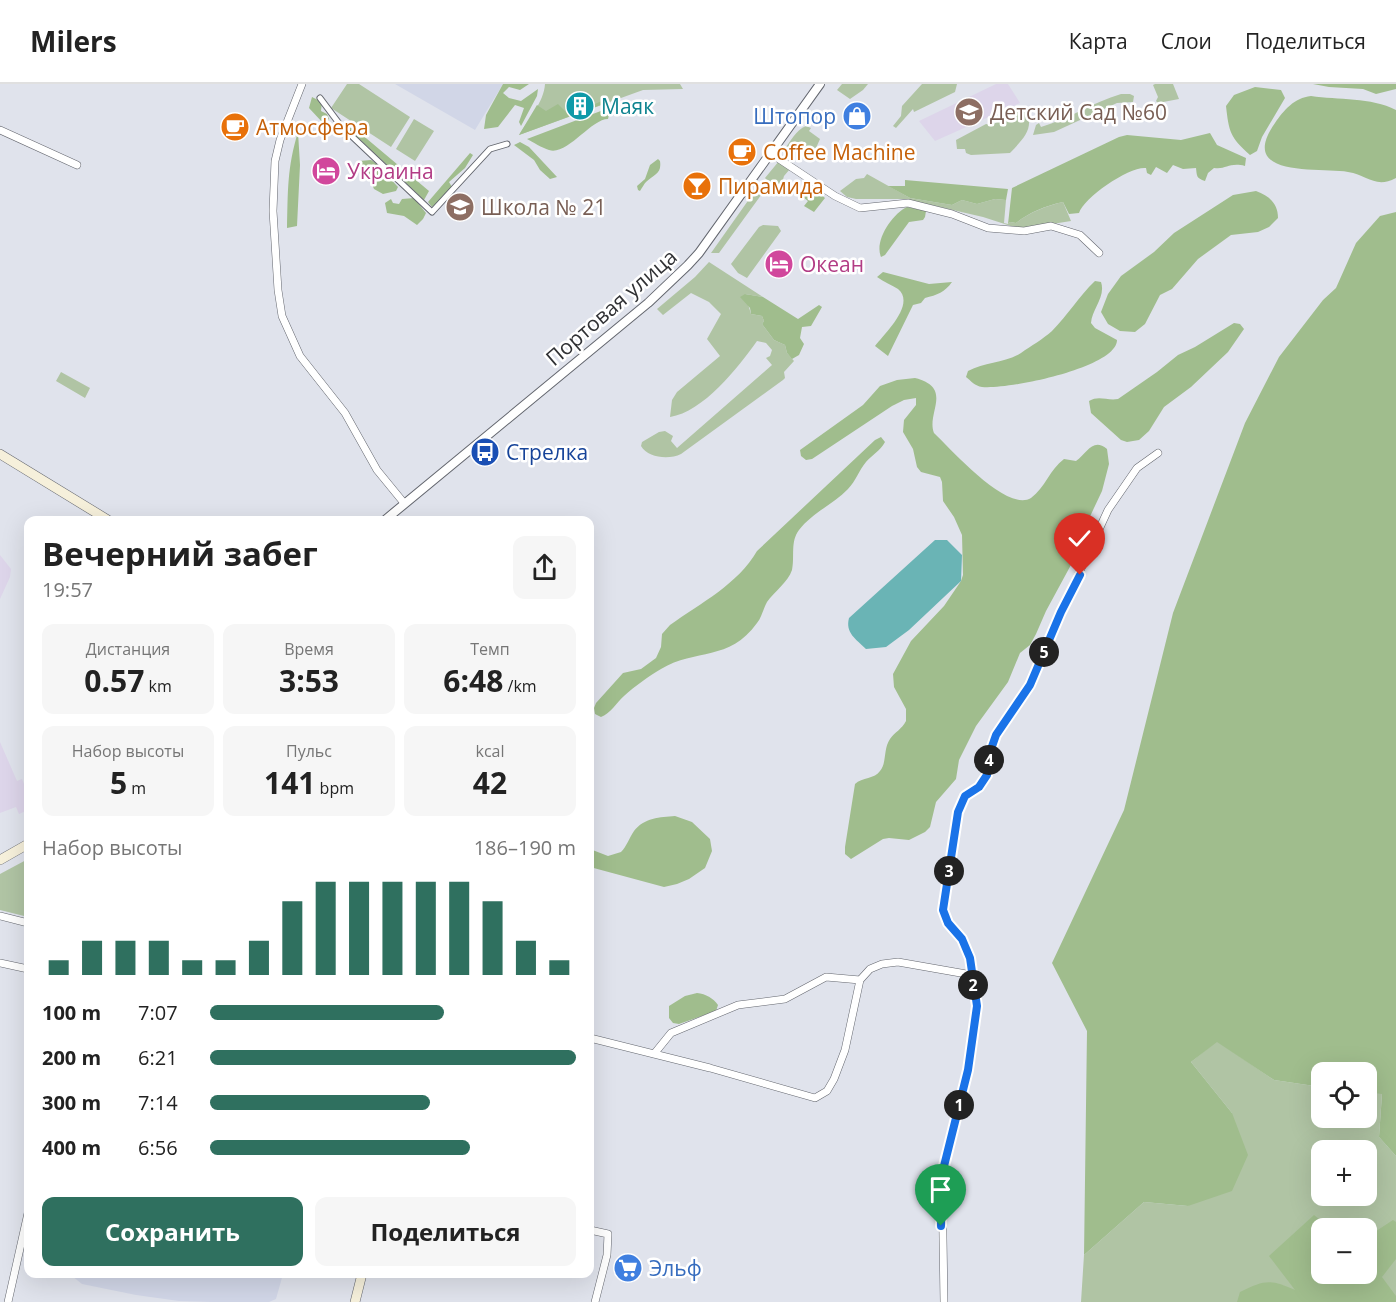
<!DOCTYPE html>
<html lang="ru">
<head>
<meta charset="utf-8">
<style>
  :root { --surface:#fff; --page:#f6f6f6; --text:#222; --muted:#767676; --line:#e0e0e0; --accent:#2f705f }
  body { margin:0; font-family:"Open Sans",sans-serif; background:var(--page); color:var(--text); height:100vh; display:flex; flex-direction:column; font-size:22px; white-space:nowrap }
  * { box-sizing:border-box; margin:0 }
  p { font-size:20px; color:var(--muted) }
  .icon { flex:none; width:33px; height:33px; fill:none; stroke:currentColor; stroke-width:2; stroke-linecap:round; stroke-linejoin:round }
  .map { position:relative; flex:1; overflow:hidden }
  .drawer { position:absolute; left:24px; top:432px; width:570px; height:762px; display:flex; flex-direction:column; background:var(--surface); border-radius:12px; box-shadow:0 6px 24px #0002 }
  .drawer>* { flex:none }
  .tools { position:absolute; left:1311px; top:978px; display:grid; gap:12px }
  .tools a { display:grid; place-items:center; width:66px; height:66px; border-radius:12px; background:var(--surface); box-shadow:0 6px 24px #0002; font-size:30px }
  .pin { position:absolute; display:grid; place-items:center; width:51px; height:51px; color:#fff; margin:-62px -26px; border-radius:50% 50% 50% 0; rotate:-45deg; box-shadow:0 0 6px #0007 }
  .pin .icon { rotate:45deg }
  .km { position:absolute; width:30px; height:30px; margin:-15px; border-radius:50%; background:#222; color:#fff; font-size:16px; line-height:30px; text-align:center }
  .round { display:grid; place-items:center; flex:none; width:63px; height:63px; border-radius:12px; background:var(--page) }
  .summary { display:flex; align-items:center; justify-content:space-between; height:102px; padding:0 18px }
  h1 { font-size:33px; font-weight:700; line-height:45px }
  .metrics { display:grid; grid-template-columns:repeat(3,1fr); gap:9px; height:102px; padding:6px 18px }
  .metrics div { display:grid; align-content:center; border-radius:12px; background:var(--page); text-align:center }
  .metrics b { font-size:30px; font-weight:700 }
  .metrics small { font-size:16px; font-weight:400 }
  .metrics p { font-size:16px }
  .chart { height:168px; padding:12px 18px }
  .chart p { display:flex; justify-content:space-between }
  .chart svg { width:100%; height:108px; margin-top:6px; stroke:var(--accent); stroke-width:6 }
  .action { display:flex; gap:12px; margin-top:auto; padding:12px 18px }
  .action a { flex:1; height:69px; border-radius:12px; background:var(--accent); color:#fff; font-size:24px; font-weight:700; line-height:69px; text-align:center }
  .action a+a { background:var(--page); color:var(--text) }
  ul { padding:0 18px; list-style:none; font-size:20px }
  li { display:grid; grid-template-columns:96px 72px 1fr; align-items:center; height:45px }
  li i { height:15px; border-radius:8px; background:var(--accent) }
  header { display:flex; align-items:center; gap:36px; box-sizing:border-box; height:84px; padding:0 30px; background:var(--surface); border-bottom:2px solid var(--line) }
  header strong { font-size:28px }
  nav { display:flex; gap:33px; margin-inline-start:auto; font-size:21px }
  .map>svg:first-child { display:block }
  .built { fill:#d1d6e7 }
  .education { fill:#ddd5ea }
  .green { fill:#b0c4a4; fill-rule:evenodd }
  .forest { fill:#a0bd8d }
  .water { fill:#6ab4b5 }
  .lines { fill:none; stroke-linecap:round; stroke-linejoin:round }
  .pedestrian-casing { stroke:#63666e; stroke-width:7 }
  .minor-casing { stroke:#63666e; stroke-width:8 }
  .tertiary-casing { stroke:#63666e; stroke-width:10 }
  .secondary-casing { stroke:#63666e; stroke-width:10 }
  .pedestrian { stroke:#fff; stroke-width:5 }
  .minor { stroke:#fff; stroke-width:7 }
  .tertiary { stroke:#fff; stroke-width:8 }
  .secondary { stroke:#f6f0db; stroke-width:9 }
  .route-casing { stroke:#fff; stroke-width:12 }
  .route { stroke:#1a73e8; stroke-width:8 }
  .labels { text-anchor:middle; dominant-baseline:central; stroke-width:5; stroke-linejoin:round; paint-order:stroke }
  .culture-label { font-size:21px; fill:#0d838f; stroke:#fff; text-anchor:start }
  .education-label { font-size:21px; fill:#785e54; stroke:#fff; text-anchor:start }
  .shop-label { font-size:21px; fill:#366cbe; stroke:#fff; text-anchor:end }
  .food-label { font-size:21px; fill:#c56008; stroke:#fff; text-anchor:start }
  .hotel-label { font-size:21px; fill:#b23c85; stroke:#fff; text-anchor:start }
  .street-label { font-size:21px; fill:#303134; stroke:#fff }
  .transit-label { font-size:21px; fill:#164399; stroke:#fff; text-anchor:start }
</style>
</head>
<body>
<header>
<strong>Milers</strong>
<nav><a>Карта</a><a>Слои</a><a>Поделиться</a></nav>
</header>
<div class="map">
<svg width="1396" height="1218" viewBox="0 0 1396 1218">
  <rect width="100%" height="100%" fill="#e0e3ec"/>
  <path class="built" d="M 395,0 L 503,0 L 475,46 Z
    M 60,1190 L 283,1190 L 276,1215 L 269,1218 L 213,1218 L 179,1217 L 136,1211 L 82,1200 L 72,1192 Z"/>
  <path class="education" d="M 996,0 L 1008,0 L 1020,19 L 935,57 L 919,37 Z
    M 0,471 L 11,485 L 10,493 L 0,515 Z
    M 0,658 L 17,697 L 22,695 L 28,710 L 28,726 L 19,730 L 16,723 L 0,729 Z"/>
  <path class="green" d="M 347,0 L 359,0 L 410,33 L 391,63 L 331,24 Z
    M 545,0 L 680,0 L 683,5 L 643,6 L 519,51 C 528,36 544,18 545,0 Z
    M 842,0 L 868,0 L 863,6 L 850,15 L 837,6 Z
    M 922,0 L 957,0 L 955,8 L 914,28 L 913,25 L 896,44 L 893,42 L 901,32 L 902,22 Z
    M 1155,0 L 1173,0 L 1179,15 L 1158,19 L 1156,17 L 1158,13 L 1153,1 Z
    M 1121,10 L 1130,10 L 1134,12 L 1133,18 L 1117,19 L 1054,48 L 1033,51 L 1036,41 L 1039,39 L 1041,43 C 1069,35 1093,18 1121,10 Z
    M 1024,22 C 1036,43 1025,53 1010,69 L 971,71 L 966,69 L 965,65 L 957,65 L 956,56 L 986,40 L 992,41 Z
    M 414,35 L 434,47 L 415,77 L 396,65 Z
    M 806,42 L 811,44 L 809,47 L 820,55 L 816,64 L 816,69 L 813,70 L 809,67 L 801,67 L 797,64 L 791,69 L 785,68 L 784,66 C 790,58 796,46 806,42 Z
    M 779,77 L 790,85 L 784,92 L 782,99 L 773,102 L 765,94 Z
    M 867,90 L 910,114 L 952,121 L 962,116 L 977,120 L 995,115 L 1006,116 L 1004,139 L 1008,140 L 1010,138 L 1016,139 C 1030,128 1046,122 1063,118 L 1071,137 L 1027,144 L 1014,143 L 983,133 L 905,115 L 856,115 L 847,113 L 840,107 L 856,95 L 864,94 Z
    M 757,104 L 764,107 L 719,169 L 711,169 Z
    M 763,141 L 778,142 L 781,147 L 747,194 L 738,189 L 731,180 L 759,143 Z
    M 709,178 L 763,213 L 745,210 L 751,230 L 762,232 L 764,237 L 762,240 L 774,256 L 785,261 L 787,269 L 794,277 L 784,288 L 785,294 L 783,296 L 681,370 C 669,376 648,374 641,362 L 642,358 L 659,348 L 665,347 L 673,352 L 671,357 L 677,364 L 772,281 L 766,274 L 770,272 L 772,266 L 766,259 L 757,257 C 738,284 703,328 670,333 L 672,316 L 677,308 L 720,272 L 707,255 L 721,230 L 709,218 L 691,209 L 663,231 L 657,225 L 695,193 Z
    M 61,288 L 90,304 L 85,314 L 56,297 Z
    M 28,775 L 28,833 L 0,826 L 0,790 Z
    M 1217,957 L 1274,996 L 1321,1003 L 1322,1034 L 1366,1034 L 1367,1008 L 1382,1009 L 1379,1053 L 1396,1072 L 1396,1218 L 1081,1218 L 1084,1171 L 1144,1118 L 1188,1122 L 1232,1029 L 1191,978 ZM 1322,1066 L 1366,1066 L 1366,1112 L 1322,1112 ZM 1322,1144 L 1366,1144 L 1366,1190 L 1322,1190 Z"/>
  <path class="forest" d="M 503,0 L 529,0 L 520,6 L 509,3 L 503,9 L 509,14 L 521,17 L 538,5 L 537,12 L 521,42 L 519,38 L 524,24 L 515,21 L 498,43 L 484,45 L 486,31 Z
    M 1313,0 L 1396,0 L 1396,5 L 1376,10 L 1363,5 L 1329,3 Z
    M 1255,3 L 1281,6 L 1285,14 L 1262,53 L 1257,67 L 1250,71 C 1230,53 1229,48 1226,22 L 1234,11 Z
    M 1311,12 C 1338,16 1371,13 1396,26 L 1396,94 C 1375,105 1368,91 1348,88 C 1319,83 1236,95 1275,39 C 1284,26 1294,14 1311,12 Z
    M 312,13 L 322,18 L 321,27 L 327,30 L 329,35 L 323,39 L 309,24 Z
    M 604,16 L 606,19 L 519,51 L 537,21 L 546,27 L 558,20 L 566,28 L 581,26 Z
    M 606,25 L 609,31 L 608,35 C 591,35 567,72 549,66 C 542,64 533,58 527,55 Z
    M 350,44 L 354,44 L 429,107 L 424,116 L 350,46 Z
    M 298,48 L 300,81 L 297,142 L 287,144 C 288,107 287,84 298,48 Z
    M 1210,49 L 1217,61 L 1246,74 L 1245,82 C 1229,78 1226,86 1214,84 L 1208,89 L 1205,97 C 1196,94 1197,92 1196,84 L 1183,85 L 1173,81 L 1167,89 L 1156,83 L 1151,91 L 1147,89 L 1146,84 C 1130,82 1084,113 1079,129 L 1069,130 L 1063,118 C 1045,122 1030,128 1016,139 L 1010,138 L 1008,140 L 1012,104 L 1119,53 L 1127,51 L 1181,56 Z
    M 520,58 L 529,63 L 557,93 L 550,95 L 540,86 L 534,76 L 514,61 Z
    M 470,69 L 473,71 L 465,84 L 449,98 L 452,103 L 442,115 L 432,123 L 428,118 Z
    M 658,75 L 660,77 C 662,90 654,90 646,98 C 644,100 642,104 640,107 L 638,106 L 637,102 L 645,95 L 650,81 Z
    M 371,76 L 376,79 L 398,103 L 396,107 L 383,110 L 374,105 L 366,85 L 358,82 L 359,77 Z
    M 905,96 L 1008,105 L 1006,116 L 995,115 L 977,120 L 962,116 L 952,121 L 910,114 L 888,102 L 905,102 Z
    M 809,100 L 825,114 L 814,128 L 804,122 L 808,117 L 800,111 L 806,101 Z
    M 1256,107 C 1269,112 1278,119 1278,134 L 1269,143 L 1258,148 L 1231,151 L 1198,175 L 1172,205 L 1160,211 L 1145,240 L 1135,248 L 1120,247 L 1108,240 L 1101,228 L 1108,210 L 1121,192 L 1154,168 L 1174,149 L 1233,111 Z
    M 414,114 L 426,129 L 423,135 L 417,141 L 404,132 L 387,129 L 385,119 L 391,115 L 393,119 L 399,120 L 402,115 Z
    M 907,123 L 926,127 L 925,133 L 923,136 L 909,138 L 885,171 L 881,173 C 874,157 892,130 907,123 Z
    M 1396,128 L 1396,1072 L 1379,1053 L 1382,1010 L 1367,1008 L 1366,988 L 1322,988 L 1321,1003 L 1274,996 L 1217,958 L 1191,978 L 1232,1029 L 1248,1071 L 1232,1107 L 1188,1122 L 1144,1118 L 1084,1171 L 1087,947 L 1052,879 L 1124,726 L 1173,529 L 1245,339 L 1279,273 L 1323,216 L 1336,204 L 1356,159 L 1380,132 Z
    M 883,188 L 929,200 L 952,198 C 945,208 937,211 925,214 L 921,219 L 913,221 L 888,272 L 875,262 C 885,249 916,220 898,205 C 892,201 884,198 877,193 Z
    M 1095,197 L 1101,198 C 1106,213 1092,225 1091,239 L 1095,244 L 1117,256 C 1117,284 1006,306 982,303 C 975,302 971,297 966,293 L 968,287 C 985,278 1005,279 1021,269 C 1031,262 1043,255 1052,247 C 1068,231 1079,212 1095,197 Z
    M 745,210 L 763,213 L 798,235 L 819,221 L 822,223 L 811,242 L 802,243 L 800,254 L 804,260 L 799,271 L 792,275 L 787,269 L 785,261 L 774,256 L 762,240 L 764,237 L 762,232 L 751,230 L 750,224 L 740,213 Z
    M 1234,239 L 1240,240 L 1244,245 L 1228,268 L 1191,303 L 1164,323 L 1149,347 L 1139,356 L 1127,358 L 1121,356 L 1091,329 L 1089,317 C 1099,311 1107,317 1118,315 L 1157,288 L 1178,271 L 1195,263 Z
    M 915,294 C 954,304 926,329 934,349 C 951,365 1007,429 1031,414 C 1045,404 1050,385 1064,375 L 1076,377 C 1087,369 1093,353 1107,365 L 1109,380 L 1102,407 L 1086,441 L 1072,479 L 1046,527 L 1036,550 L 1030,561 L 1020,569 L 1008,598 L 976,642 L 959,676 L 956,695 L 936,718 L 930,743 L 925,748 L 909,756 L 889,754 L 883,755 L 851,775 L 845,770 L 845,763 L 855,700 C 862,693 875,695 880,687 C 887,679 883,665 890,655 C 895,648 902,645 906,637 L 906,625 L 894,603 L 893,590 L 911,557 L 944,522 L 961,497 L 963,491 L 962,451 L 954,433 L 943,417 L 942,398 L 940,393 L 921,388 L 917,383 L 913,365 L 903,348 L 904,336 L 916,321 L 916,314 L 904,316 L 892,322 L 812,375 L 806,376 L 801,372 L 800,366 L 863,321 L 880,302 L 897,296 Z
    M 881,353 L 885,358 C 880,367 872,371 866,378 C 859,386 856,397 848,405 C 834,420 813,428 799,446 C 790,458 795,472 792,486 C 788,498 774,508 767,518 C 763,525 762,533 757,539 C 729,578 696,564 661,585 C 649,592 635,602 624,612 C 616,619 611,629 601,633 L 595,630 L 594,624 L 596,619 L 623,589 L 641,585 L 656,574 L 661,563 L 662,550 L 670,541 C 701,519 738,500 757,467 L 875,356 Z
    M 675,732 L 692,738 L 710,755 L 712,767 L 705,784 L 689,795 L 677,800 L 664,803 L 590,783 L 590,765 L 608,772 L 621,768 C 627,762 629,754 634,747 C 644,734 660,733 675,732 Z
    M 697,909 C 706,910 713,914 718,921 L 716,927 L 679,940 L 673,939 L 669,934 L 669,922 L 685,912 Z
    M 1314,1131 L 1325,1140 L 1325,1144 L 1322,1144 L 1322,1190 L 1366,1190 L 1367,1153 L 1393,1136 L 1396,1138 L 1396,1175 L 1382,1193 L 1396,1212 L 1396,1218 L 1237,1218 L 1240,1208 C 1265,1196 1270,1195 1295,1206 L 1269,1172 Z"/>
  <path class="water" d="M 935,456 L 947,456 L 962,471 L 961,497 L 909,546 L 886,563 L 866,565 C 856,555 845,549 849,534 Z"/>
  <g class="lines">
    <g class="pedestrian-casing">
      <path id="pedestrian" d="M 320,14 L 341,42 L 432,128 L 490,65 L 507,60"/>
    </g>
    <g class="minor-casing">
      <path id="minor" d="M 302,0 L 280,56 L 275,77 L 273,127 L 278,206 L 282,232 L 300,272 L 345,329 L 377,386 L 404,419
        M 0,46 L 77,81
        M 770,69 L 835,112 L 860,124 L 908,119 L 952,130 L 988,144 L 1024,147 L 1051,142 L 1080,151 L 1099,169
        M 0,832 L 28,839
        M 0,879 L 28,885
        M 972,891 C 970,878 968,865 961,854 C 954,842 949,842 943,826 L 959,728 L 965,713 L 979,703 L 987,691 L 989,671 L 996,651 L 1030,601 L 1061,528 L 1108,426 L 1137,384 L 1158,369
        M 590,954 L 710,984 L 815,1014 L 827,1007 L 834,995 L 845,966 L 860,896 L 870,885 L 882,880 L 898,878 L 972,891 L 977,923 L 968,985 L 942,1090 L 944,1218
        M 654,970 L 671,949 L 738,921 L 785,915 L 826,893 L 860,896
        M 590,1146 L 608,1150 L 607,1171 L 595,1218
        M 8,1218 L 28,1129"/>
    </g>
    <g class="tertiary-casing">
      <path id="tertiary" d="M 385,436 L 648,219 L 688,181 L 699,169 L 820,0"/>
    </g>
    <g class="secondary-casing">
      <path id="secondary" d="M 0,370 L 108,436
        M 0,776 L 28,760
        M 355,1218 L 362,1190"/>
    </g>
    <use href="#pedestrian" class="pedestrian"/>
    <use href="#minor" class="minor"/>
    <use href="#tertiary" class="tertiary"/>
    <use href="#secondary" class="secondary"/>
  </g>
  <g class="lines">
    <g class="route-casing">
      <path id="route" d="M 941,1142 L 942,1090 L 968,986 L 977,922 L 970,874 L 962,855 L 948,839 L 943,826 L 958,728 L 965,712 L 979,703 L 987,691 L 989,671 L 996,651 L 1030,601 L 1061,528 L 1080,491"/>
    </g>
    <use href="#route" class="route"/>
  </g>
  <defs>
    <g id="building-disc" transform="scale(1.5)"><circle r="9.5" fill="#0f9aa8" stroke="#fff"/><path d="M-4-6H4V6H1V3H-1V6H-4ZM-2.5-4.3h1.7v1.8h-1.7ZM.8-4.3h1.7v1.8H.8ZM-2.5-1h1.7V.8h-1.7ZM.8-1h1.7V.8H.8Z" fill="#fff"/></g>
    <g id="school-disc" transform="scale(1.5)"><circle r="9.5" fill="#8d6e63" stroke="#fff"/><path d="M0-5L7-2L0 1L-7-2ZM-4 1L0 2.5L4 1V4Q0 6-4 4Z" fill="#fff"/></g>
    <g id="shop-disc" transform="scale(1.5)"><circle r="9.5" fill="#3f7fe0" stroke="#fff"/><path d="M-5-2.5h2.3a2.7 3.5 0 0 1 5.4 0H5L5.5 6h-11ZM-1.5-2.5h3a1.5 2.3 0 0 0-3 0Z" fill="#fff"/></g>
    <g id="cafe-disc" transform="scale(1.5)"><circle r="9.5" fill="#e8710a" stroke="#fff"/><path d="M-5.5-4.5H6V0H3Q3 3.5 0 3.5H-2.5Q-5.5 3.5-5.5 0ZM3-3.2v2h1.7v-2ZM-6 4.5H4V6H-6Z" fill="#fff"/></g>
    <g id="hotel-disc" transform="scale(1.5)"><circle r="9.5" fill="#d1479c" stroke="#fff"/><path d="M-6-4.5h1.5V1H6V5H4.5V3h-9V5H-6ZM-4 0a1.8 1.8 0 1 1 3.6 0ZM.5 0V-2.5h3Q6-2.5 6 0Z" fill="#fff"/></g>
    <g id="bar-disc" transform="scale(1.5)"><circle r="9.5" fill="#e8710a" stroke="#fff"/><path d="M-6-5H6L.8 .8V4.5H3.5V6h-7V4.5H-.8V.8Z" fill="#fff"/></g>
    <g id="bus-disc" transform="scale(1.5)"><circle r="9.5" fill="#1a4fb4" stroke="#fff"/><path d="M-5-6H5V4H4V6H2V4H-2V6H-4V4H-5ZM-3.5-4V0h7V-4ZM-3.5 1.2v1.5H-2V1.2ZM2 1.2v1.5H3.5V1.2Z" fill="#fff"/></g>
    <g id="supermarket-disc" transform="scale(1.5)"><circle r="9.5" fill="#3f7fe0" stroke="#fff"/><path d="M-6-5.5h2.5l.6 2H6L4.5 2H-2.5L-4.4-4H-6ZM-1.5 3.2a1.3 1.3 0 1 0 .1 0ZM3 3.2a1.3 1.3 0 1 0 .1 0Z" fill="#fff"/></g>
  </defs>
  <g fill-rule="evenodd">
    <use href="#building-disc" x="580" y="22"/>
    <use href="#school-disc" x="969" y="28"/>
    <use href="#shop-disc" x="857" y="32"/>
    <use href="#cafe-disc" x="235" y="43"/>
    <use href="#cafe-disc" x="742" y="68"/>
    <use href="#hotel-disc" x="326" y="87"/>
    <use href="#bar-disc" x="697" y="102"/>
    <use href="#school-disc" x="460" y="123"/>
    <use href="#hotel-disc" x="779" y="180"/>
    <use href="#bus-disc" x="485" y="368"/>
    <use href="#supermarket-disc" x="628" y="1184"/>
  </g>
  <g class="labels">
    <g class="culture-label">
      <text x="601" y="22">Маяк</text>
    </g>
    <g class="education-label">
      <text x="990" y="28">Детский Сад №60</text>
      <text x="481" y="123">Школа № 21</text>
    </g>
    <g class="shop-label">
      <text x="836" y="32">Штопор</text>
      <text x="649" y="1184" text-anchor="start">Эльф</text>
    </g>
    <g class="food-label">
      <text x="256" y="43">Атмосфера</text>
      <text x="763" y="68">Coffee Machine</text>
      <text x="718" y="102">Пирамида</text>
    </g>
    <g class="hotel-label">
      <text x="347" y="87">Украина</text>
      <text x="800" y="180">Океан</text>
    </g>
    <g class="street-label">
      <text transform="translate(611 223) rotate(-41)">Портовая улица</text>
    </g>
    <g class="transit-label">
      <text x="506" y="368">Стрелка</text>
    </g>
  </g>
</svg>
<div class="tools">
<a><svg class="icon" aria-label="locate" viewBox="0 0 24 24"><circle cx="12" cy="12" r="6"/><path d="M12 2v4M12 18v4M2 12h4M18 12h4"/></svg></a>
<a>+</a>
<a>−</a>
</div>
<div class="pin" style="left:941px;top:1142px;background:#1e9e55"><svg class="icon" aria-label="arrive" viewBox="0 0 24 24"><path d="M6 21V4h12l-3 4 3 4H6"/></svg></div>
<div class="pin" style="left:1080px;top:491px;background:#d93025"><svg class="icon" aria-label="check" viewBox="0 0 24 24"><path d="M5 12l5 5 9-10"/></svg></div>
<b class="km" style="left:959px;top:1021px">1</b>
<b class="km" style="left:973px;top:901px">2</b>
<b class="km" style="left:949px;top:787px">3</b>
<b class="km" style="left:989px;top:676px">4</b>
<b class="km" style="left:1044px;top:568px">5</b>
<section class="drawer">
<div class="summary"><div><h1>Вечерний забег</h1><p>19:57</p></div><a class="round"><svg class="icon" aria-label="share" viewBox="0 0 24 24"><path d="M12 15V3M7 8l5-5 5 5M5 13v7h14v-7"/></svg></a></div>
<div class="metrics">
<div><p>Дистанция</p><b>0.57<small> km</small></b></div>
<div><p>Время</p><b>3:53</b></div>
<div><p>Темп</p><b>6:48<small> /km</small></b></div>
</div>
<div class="metrics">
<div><p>Набор высоты</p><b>5<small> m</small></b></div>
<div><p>Пульс</p><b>141<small> bpm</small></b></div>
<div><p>kcal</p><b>42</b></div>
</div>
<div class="chart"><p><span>Набор высоты</span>186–190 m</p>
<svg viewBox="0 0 160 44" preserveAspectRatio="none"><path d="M5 44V38M15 44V30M25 44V30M35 44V30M45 44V38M55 44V38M65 44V30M75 44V14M85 44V6M95 44V6M105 44V6M115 44V6M125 44V6M135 44V14M145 44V30M155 44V38"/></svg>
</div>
<ul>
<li><b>100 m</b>7:07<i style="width:64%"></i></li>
<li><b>200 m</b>6:21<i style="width:100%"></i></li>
<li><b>300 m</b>7:14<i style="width:60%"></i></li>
<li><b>400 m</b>6:56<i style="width:71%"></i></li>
</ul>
<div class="action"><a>Сохранить</a><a>Поделиться</a></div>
</section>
</div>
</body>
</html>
